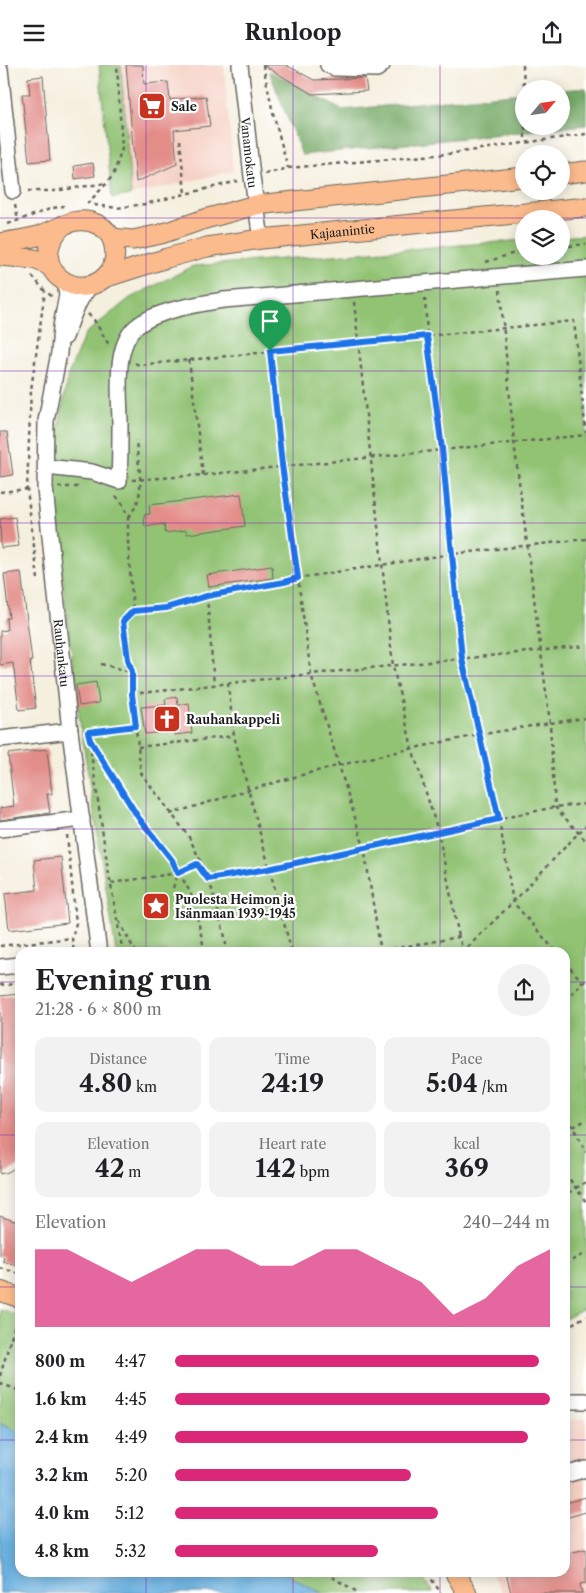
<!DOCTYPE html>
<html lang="en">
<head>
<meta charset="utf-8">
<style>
  :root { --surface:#fff; --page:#f2f2f2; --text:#202124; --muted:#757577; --accent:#db2777 }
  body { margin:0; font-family:"Libre Caslon Text",serif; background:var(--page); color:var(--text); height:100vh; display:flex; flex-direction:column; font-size:19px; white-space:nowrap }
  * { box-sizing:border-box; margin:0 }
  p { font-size:16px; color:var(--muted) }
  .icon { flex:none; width:28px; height:28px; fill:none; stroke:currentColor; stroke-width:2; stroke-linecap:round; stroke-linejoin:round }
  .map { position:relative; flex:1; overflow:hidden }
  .panel { position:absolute; left:15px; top:882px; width:555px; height:630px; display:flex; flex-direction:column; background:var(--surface); border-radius:15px; box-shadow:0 2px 12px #0003 }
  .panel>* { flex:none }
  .needle { width:32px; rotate:61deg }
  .controls { position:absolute; left:515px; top:15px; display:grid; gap:10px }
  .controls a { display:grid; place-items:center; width:55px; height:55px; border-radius:50%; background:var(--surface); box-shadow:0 2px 12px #0003; font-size:25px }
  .pin { position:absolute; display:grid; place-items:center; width:42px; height:42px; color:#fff; margin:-51px -21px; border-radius:50% 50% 50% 0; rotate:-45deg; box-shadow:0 0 5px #0007 }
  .pin .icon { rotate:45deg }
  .round { display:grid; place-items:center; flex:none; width:52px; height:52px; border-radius:26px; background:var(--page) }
  .overview { display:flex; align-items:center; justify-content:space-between; height:85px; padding:0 20px }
  h1 { font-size:28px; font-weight:700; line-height:38px }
  .metrics { display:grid; grid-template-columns:repeat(3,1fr); gap:8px; height:85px; padding:5px 20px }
  .metrics div { display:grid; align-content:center; border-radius:12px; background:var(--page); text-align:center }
  .metrics b { font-size:25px; font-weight:700 }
  .metrics small { font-size:14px; font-weight:400 }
  .metrics p { font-size:14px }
  .chart { height:140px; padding:10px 20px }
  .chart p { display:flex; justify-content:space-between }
  .chart svg { width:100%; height:90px; margin-top:5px; fill:var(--accent); opacity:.7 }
  ul { padding:0 20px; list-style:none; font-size:16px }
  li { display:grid; grid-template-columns:80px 60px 1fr; align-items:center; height:38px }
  li i { height:12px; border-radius:6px; background:var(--accent) }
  header { display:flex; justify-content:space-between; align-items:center; height:65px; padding:0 20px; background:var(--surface); font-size:22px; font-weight:700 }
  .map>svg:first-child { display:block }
  .built { fill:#f6d1c5 }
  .green { fill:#91c373; stroke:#567048 }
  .forest { fill:#74a965; stroke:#486240 }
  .water { fill:#6ab1e1; stroke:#43667e }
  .building { fill:#e38d89 }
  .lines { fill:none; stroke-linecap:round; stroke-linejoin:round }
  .minor-casing { stroke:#686660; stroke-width:18 }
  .major-casing { stroke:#686660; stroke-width:21 }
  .path { stroke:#686660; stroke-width:2.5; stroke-dasharray:4 4; stroke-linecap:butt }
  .minor { stroke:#fff; stroke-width:15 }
  .major { stroke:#fbbb8c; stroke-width:19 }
  .route-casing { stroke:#fff; stroke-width:10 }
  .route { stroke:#1a73e8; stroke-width:6 }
  .grid { fill:none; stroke:#7b2cbf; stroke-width:1; stroke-opacity:0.55 }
  .labels { text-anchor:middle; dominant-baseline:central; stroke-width:4.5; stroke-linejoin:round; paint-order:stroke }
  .poi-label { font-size:12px; font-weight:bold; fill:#1c1c1c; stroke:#fff; text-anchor:start }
  .street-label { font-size:12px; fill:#1c1c1c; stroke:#fff }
</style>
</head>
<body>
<header><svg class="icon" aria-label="menu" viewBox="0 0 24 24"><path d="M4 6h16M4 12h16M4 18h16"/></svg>Runloop<svg class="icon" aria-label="share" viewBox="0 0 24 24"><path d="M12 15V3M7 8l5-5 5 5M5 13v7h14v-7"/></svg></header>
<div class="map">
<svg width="586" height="1528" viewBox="0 0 586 1528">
  <rect width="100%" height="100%" fill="#fff"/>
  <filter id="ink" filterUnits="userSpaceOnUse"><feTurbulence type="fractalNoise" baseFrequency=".02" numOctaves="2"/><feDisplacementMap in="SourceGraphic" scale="10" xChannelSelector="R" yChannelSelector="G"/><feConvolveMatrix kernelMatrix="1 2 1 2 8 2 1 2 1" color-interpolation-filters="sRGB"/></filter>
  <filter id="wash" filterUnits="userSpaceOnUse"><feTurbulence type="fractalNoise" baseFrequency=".0096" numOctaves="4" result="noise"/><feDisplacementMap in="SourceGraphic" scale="20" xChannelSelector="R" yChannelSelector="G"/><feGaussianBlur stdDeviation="1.12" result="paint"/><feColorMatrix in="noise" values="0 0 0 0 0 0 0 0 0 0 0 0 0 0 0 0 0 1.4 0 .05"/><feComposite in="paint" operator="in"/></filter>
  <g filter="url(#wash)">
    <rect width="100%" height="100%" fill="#f5efde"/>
    <path class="built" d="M 121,0 L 224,0 L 233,106 L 131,130 Z
      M 586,1353 L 586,1528 L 502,1528 L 491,1508 L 565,1508 L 565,1356 Z"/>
    <path class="green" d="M 99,0 L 121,0 L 131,130 L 112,133 Z
      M 586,170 L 586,1243 L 565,1254 L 565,888 L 116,887 L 80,658 L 50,412 L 68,310 L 85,269 L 130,233 L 193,201 L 524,175 L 524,191 L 561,191 L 561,172 Z
      M 0,1244 L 20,1251 L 20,1367 L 0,1359 Z
      M 283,1508 L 420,1508 L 433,1528 L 322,1528 Z"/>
    <path class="forest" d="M 269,6 L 342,45 L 524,28 L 524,61 L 561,61 L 561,25 L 586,23 L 586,60 L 302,90 Z"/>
    <path class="water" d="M 0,1359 L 20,1367 L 20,1508 L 283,1508 L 322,1528 L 0,1528 Z"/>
    <g id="blocks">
      <path class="building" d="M 126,0 L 143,0 L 144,19 L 168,17 L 170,35 L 206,31 L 210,61 L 174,65 L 177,99 L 136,117 Z
        M 263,0 L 286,0 L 314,15 L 365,13 L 367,26 L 312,29 Z
        M 43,11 L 50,95 L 29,97 L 22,29 L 30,29 L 28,13 Z
        M 93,98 L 95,111 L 75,114 L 74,101 Z
        M 0,367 L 7,367 L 13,410 L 0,412 Z
        M 241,429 L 245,461 L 187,469 L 186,465 L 165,468 L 164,459 L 145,462 L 144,450 L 150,449 L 149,440 Z
        M 15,452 L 19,481 L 1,483 L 0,454 Z
        M 272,501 L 273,513 L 209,522 L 207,510 Z
        M 21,507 L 32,596 L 30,596 L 36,643 L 19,645 L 13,598 L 0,600 L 0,566 L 7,565 L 6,553 L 9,553 L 4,509 Z
        M 96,617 L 99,638 L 79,641 L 76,620 Z
        M 177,632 L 178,640 L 189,638 L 192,668 L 175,670 L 175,666 L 145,669 L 141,642 L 166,640 L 165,634 Z
        M 47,684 L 52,729 L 47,729 L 50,748 L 0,755 L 0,743 L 14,741 L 8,689 Z
        M 61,792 L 68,858 L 9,865 L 5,829 L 37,825 L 34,795 Z
        M 20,929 L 20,1100 L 8,1107 L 0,1109 L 0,931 Z
        M 0,1151 L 20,1158 L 20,1195 L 18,1201 L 3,1196 L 4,1192 L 0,1190 Z
        M 586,1432 L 586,1447 L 565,1453 L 565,1438 Z
        M 586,1484 L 586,1518 L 580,1519 L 582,1528 L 511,1528 L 506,1508 L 565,1508 L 565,1489 Z"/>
    </g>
  </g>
  <g filter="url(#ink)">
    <use href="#blocks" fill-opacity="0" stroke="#686660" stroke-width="1"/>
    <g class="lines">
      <g class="minor-casing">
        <g id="minor">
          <path id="s1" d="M 240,0 L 252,112 L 261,174"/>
          <path d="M 328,0 L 335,3 L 377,4 L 382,0"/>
          <path d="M 0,4 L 13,126"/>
          <path id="s2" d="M 65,217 L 67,230 L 61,262 L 59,288 L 46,356 L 45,423 L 70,666 L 99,888"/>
          <path d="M 65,272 C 72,254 77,234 92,220"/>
          <path d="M 46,402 L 92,407 L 119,416 C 120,397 120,377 120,358 C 120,331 113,282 136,262 C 156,245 199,239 224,235 L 586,204"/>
          <path d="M 0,674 L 70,666"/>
          <path d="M 0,764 L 82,754"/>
          <path d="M 0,902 L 20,900"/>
          <path d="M 565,1336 L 586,1336"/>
          <path d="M 565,1410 L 586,1404"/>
        </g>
      </g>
      <g class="major-casing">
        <g id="major">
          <path d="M 561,109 L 586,106"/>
          <path d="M 112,173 L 133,175 L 161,169 L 205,154 L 256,140 L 524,112"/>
          <path d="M 0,178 C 13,176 25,174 38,171 C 60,164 75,148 99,160 C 105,163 111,170 113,177 C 116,187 115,198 110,206 C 84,244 20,204 63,160"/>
          <path d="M 0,191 L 34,194 L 50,201"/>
          <path id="s3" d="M 104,213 L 167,193 L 207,182 L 261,174 L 586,142"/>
          <path d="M 0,1226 L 20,1233"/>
          <path d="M 455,1508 L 467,1528"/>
        </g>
      </g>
      <path class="path" d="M 263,0 L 273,48 L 288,103
        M 523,0 L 524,24
        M 525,61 L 525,77
        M 180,75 L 185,129
        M 265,109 L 288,103 L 447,89 L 586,69
        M 28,126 L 54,126 L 107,118
        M 87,139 L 108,117 L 114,108 L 122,84 L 117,0
        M 15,140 L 18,155
        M 94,140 L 117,143 L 145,139 L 238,116
        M 8,159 L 53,143 L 64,141
        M 561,182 L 586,179
        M 486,197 L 524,185
        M 32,211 L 45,226 L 53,232
        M 500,225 L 514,377 L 550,658 L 555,742 L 586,776
        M 425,233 L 427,271 L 443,384 L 462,594 L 499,754 L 513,837 L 557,888
        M 354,237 L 393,601 L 412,683 L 438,766 L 459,872
        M 88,249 L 94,255 L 109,280
        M 189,295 L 203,410
        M 135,298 L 139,300 L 574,256 L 586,368
        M 132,415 L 203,410 L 586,370
        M 58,422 L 78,422
        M 0,427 L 28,424
        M 116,431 L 122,438 L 128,452 L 128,477 L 133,546
        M 128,452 C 148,431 138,402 136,375
        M 38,514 L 27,424 L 31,325 L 45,226
        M 207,531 L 214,620
        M 101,599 L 132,607
        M 228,618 L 234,671 L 292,888
        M 132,629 L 311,609 L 586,581
        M 84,665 L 88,667 L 107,798 L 123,888
        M 88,667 L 136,661
        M 90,675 L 139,752 L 172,795 L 190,827 L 196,846 L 205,888
        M 138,682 L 233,671
        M 170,749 C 226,732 283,714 341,700 C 422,680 503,664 586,653
        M 67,770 L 76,858 L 72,873 L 74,888
        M 111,818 L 178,808 L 197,799 L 209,814 L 268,804 L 555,742 L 586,739
        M 173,823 L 178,808
        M 119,856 L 136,888
        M 0,881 L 72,873
        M 227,888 L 225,872 L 209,814 L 189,772 L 141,708 L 132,629 L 132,607 L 128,594 L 123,556 L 133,546 L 166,543 L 207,531 L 284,517 L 298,513 L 282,400 L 270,287
        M 369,888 L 459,872 L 463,886
        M 381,888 L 364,782 L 311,609 L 298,513 L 452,489 L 586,474
        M 462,888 L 513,837 L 586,760
        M 565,897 L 586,921
        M 0,920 L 20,919
        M 565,935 L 586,915
        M 565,1052 L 573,1062 L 586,1087
        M 573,1062 L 586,1055
        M 565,1108 L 576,1123 L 565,1130
        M 586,1117 L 576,1123 L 586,1137
        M 565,1199 L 586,1188
        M 0,1203 L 20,1209
        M 565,1263 L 586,1251
        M 0,1311 L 18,1249
        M 0,1318 L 20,1326
        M 325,1508 L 359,1528
        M 427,1508 L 441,1528"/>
      <use href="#minor" class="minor"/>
      <use href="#major" class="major"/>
    </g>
  </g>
  <g class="lines" filter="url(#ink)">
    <g class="route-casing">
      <path id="route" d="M 427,271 L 442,384 L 462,594 L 499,754 L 268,804 L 208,814 L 197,799 L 178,808 L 172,795 L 138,752 L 90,675 L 88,667 L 136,661 L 132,629 L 132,607 L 128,594 L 123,556 L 133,546 L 166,543 L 207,531 L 284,517 L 298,513 L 282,400 L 270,286 Z"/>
    </g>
    <use href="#route" class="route"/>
  </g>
  <path class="grid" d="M 146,0 L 146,888M 293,0 L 293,888M 440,0 L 440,888M 0,153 L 586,153M 0,306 L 586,306M 0,458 L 586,458M 0,611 L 586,611M 0,764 L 586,764M 0,917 L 20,917M 565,917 L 586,917M 0,1070 L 20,1070M 565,1070 L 586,1070M 0,1222 L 20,1222M 565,1222 L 586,1222M 0,1375 L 20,1375M 565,1375 L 586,1375M 146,1508 L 146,1528M 293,1508 L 293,1528M 440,1508 L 440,1528"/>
  <defs>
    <g id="supermarket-square" transform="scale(1.4375)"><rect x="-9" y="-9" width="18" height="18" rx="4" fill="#c8321e" stroke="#fff"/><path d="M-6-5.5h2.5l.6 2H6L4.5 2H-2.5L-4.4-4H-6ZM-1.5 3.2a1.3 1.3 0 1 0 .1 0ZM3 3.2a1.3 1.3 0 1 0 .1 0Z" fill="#fff"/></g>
    <g id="church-square" transform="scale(1.4375)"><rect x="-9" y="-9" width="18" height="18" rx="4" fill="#c8321e" stroke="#fff"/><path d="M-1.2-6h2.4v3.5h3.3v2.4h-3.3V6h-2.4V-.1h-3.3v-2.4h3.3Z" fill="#fff"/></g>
    <g id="sight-square" transform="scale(1.4375)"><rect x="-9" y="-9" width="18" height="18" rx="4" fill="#c8321e" stroke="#fff"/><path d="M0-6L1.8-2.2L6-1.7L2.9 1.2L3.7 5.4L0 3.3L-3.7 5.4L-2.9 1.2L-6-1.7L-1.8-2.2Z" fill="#fff"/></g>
  </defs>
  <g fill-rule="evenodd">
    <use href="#supermarket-square" x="152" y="41"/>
    <use href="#church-square" x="167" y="654"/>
    <use href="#sight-square" x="156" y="841"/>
  </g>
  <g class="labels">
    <g class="poi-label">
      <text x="171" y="41">Sale</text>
      <text x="186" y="654">Rauhankappeli</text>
      <text x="175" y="834">Puolesta Heimon ja<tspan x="175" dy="14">Isänmaan 1939-1945</tspan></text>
    </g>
    <g class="street-label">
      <text stroke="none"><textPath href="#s1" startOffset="88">Vanamokatu</textPath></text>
      <text stroke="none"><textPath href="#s3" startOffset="244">Kajaanintie</textPath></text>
      <text stroke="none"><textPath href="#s2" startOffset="374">Rauhankatu</textPath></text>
    </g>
  </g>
</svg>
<div class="controls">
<a><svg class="needle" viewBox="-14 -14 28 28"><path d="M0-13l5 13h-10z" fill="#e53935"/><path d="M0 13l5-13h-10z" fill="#757577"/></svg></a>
<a><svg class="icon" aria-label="locate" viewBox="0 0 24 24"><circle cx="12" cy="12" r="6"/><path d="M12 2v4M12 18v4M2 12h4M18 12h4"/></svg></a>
<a><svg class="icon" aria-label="layers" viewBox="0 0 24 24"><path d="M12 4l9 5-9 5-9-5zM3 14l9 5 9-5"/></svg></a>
</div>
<div class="pin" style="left:270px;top:286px;background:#1e9e55"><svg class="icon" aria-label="arrive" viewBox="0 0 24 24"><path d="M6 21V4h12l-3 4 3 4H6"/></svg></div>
<section class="panel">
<div class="overview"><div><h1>Evening run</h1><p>21:28 · 6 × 800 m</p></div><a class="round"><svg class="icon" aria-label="share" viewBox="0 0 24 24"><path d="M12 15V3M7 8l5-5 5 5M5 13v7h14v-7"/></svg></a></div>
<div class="metrics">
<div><p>Distance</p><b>4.80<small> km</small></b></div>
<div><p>Time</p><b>24:19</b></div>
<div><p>Pace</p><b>5:04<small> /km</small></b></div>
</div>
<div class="metrics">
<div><p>Elevation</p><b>42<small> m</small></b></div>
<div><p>Heart rate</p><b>142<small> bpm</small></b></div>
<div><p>kcal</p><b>369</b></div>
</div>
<div class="chart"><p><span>Elevation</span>240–244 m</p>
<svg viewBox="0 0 160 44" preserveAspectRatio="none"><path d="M0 44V6L10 6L20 14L30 22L40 14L50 6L60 6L70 14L80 14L90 6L100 6L110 14L120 22L130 38L140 30L150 14L160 6V44z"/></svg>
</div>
<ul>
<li><b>800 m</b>4:47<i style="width:97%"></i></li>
<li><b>1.6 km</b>4:45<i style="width:100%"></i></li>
<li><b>2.4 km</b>4:49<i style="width:94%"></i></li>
<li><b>3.2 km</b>5:20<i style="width:63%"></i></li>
<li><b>4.0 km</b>5:12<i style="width:70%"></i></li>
<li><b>4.8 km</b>5:32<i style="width:54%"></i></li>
</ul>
</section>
</div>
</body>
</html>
